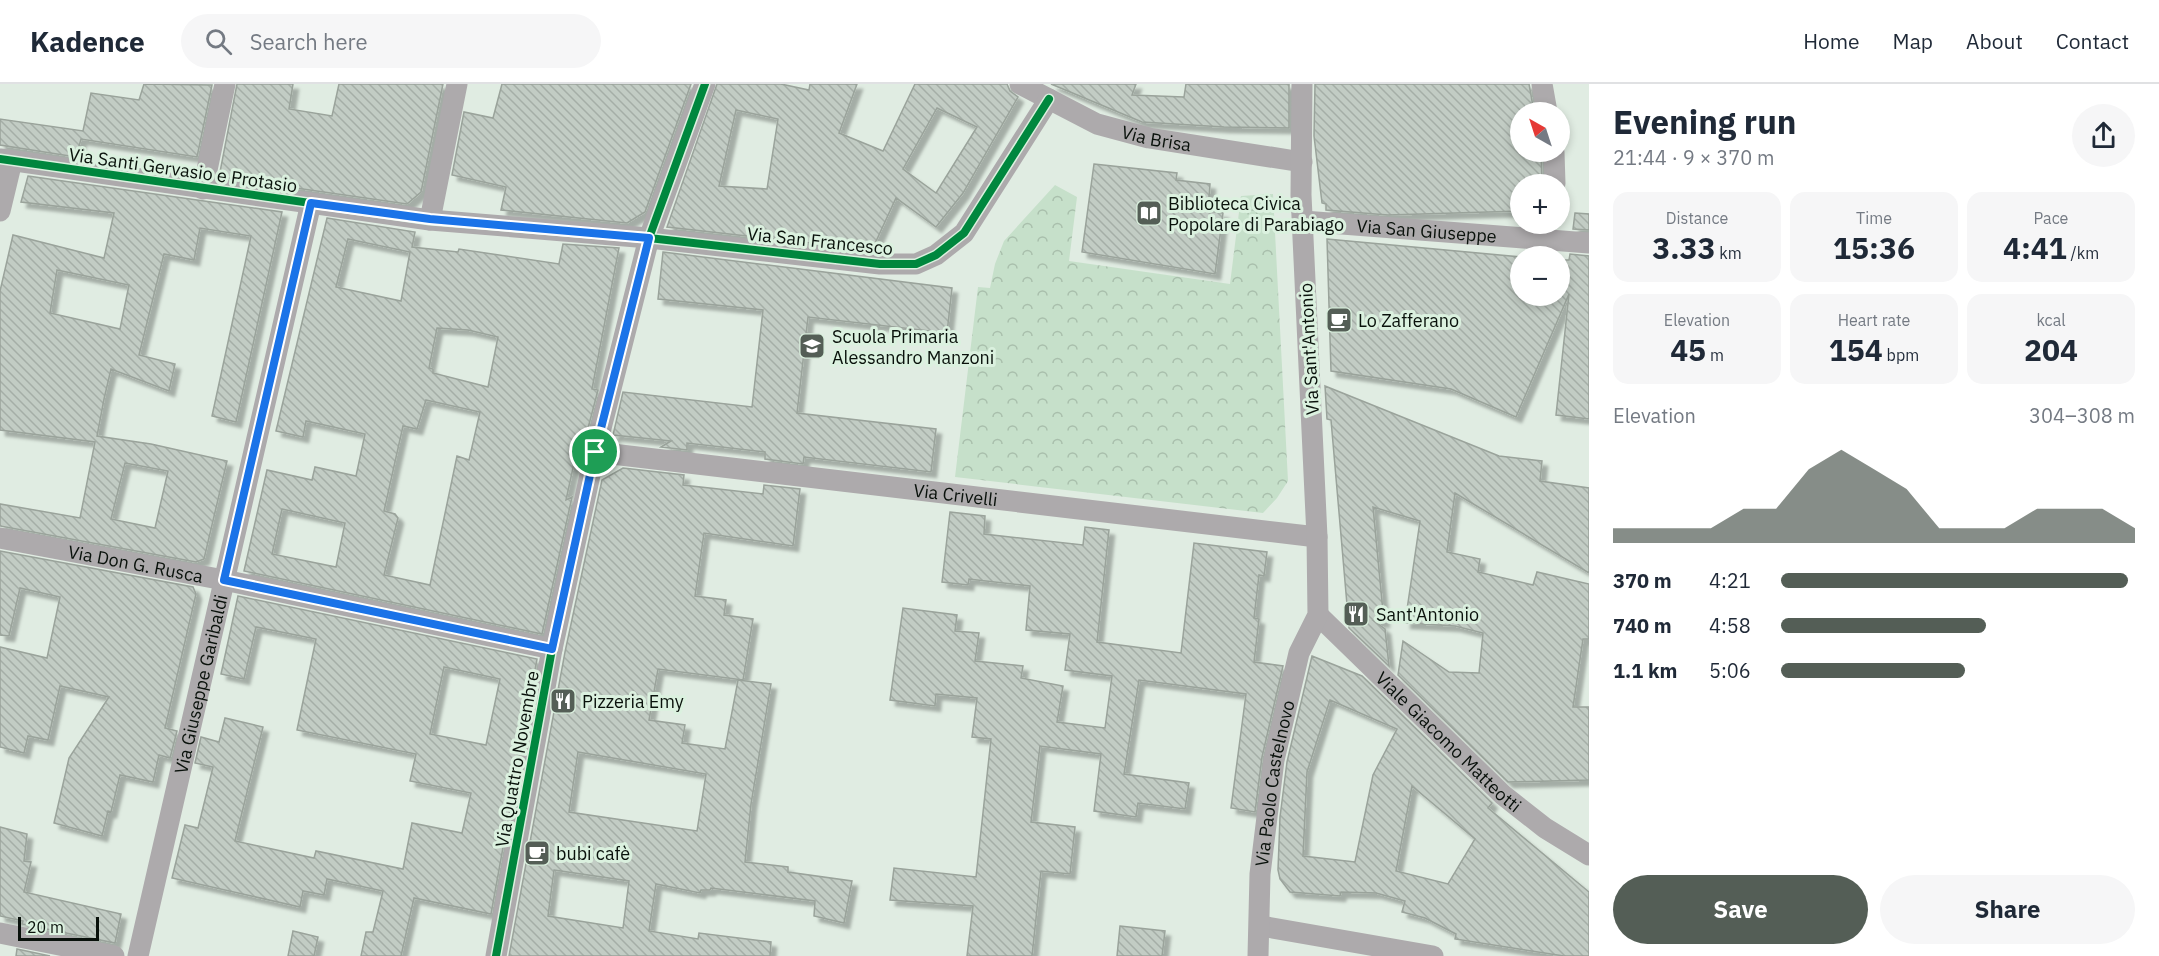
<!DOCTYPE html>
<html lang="en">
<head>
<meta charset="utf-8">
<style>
  :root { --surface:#fff; --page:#f6f6f7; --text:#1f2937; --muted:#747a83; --line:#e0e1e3; --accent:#545e56 }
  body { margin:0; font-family:"IBM Plex Sans",sans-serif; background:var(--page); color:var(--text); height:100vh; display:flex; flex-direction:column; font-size:22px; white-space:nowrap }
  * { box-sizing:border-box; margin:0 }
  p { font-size:20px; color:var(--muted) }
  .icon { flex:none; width:33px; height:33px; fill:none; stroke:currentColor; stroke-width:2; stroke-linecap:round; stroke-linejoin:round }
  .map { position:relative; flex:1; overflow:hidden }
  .side { display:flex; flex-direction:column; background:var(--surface); width:570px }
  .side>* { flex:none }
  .needle { width:39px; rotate:321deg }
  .fabs { position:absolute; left:1510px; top:18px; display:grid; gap:12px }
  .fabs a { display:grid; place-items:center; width:60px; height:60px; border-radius:50%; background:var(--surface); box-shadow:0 3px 9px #0003; font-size:30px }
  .scale { position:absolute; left:18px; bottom:15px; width:81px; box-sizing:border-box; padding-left:6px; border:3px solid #09110b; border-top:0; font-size:16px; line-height:21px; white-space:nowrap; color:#09110b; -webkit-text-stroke:4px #dbf1df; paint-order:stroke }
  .pin { position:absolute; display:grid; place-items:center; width:51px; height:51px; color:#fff; margin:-26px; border:3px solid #fff; border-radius:50%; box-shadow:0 2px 6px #0007 }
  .round { display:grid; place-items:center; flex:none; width:63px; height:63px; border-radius:32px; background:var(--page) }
  .overview { display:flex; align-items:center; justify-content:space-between; height:102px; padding:0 24px }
  h1 { font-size:33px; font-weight:700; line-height:45px }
  .figures { display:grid; grid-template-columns:repeat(3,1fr); gap:9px; height:102px; padding:6px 24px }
  .figures div { display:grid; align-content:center; border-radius:15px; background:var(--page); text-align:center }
  .figures b { font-size:30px; font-weight:700 }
  .figures small { font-size:16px; font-weight:400 }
  .figures p { font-size:16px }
  .chart { height:168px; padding:12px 24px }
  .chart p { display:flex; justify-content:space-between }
  .chart svg { width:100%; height:108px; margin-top:6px; fill:var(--accent); opacity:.7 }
  .cta { display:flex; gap:12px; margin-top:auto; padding:12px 24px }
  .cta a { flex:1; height:69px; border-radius:36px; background:var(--accent); color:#fff; font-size:24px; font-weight:700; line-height:69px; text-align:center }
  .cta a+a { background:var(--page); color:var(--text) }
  ul { padding:0 24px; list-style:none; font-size:20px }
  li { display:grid; grid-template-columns:96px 72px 1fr; align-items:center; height:45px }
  li i { height:15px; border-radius:8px; background:var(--accent) }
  header { display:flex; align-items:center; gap:36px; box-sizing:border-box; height:84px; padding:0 30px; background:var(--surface); border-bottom:2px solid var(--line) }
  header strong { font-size:28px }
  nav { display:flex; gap:33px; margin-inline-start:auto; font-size:21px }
  .search { width:420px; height:54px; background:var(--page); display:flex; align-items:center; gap:15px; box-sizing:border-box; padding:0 21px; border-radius:33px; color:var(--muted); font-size:22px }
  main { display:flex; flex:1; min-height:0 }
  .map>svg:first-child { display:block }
  .park { fill:url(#park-crowns) }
  .building { fill:url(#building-back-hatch); stroke:#9aa39b; stroke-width:1.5; fill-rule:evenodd; filter:url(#shadow) }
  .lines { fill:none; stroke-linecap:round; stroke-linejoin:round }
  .minor { stroke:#adaaac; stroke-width:21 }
  .cycleway-casing { stroke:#dbf1df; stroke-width:11 }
  .cycleway { stroke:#00873e; stroke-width:8 }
  .route-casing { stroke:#fff; stroke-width:12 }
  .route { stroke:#1a73e8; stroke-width:8 }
  .labels { text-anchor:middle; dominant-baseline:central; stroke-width:6; stroke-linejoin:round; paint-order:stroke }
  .street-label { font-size:18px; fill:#09110b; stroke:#dbf1df }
  .poi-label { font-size:18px; fill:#09110b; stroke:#dbf1df; text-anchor:start }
</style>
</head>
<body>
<header>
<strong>Kadence</strong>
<div class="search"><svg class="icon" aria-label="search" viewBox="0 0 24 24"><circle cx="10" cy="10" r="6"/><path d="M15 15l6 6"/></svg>Search here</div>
<nav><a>Home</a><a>Map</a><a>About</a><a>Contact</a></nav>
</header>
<main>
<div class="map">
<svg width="1589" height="872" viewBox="0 0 1589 872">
  <defs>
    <pattern id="park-crowns" width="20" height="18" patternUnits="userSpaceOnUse" patternTransform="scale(1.5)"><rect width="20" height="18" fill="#c6e0ca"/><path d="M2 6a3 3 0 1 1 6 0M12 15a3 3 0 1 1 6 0" fill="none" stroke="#a9bfac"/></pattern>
    <pattern id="building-back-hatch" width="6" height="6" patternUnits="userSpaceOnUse" patternTransform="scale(1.5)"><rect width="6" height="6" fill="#c2ccc4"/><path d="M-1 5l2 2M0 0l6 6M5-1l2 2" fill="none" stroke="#a5aea7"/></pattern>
    <filter id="shadow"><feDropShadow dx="5.5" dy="5.5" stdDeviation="1.5" flood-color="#0004"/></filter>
  </defs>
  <rect width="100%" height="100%" fill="#e0ece2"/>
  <path class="park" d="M 1055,101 L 1077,113 L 1069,177 L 1230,200 L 1241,112 L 1273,110 L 1288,397 L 1277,414 L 1263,429 L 955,393 L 978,203 L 990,204 L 995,180 L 1004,157 Z"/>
  <path class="building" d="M 144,0 L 212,1 L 197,73 L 81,55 L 76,73 L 0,61 L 0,35 L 83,47 L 91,9 L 139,16 Z
    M 237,0 L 293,0 L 289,25 L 332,32 L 339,0 L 443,0 L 421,108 L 407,120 L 219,93 Z
    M 502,0 L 691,0 L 645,128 L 627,139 L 501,126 L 506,103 L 452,91 L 464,28 L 493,34 Z
    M 717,0 L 781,0 L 809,6 L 810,0 L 857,0 L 839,49 L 883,67 L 915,0 L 1007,0 L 1010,7 L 1018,13 L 963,109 L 936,143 L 896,114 L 872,166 L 667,143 ZM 937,24 L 977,43 L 936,109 L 903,85 ZM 736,26 L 778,35 L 767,105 L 719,102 Z
    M 1051,0 L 1136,0 L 1132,11 L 1184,13 L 1186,0 L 1289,0 L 1289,44 L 1224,43 L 1142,38 Z
    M 1315,0 L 1529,0 L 1534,28 L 1521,28 L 1521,68 L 1541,68 L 1542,100 L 1521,100 L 1521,127 L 1388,131 L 1326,126 L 1326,120 L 1322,119 L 1314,52 Z
    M 1094,80 L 1177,89 L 1176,96 L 1210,100 L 1208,127 L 1223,129 L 1215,190 L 1082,168 Z
    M 28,92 L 282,128 L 236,338 L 212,332 L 251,152 L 200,144 L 194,176 L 164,170 L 139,271 L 175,280 L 169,307 L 111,285 L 104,315 L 97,352 L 151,360 L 227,377 L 204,475 L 196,478 L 0,442 L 0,420 L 80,434 L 95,358 L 0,346 L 0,207 L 13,151 L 104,174 L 114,129 L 21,118 ZM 57,186 L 129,201 L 120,245 L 50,229 ZM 125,379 L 168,387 L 155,444 L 111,435 Z
    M 1575,129 L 1589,130 L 1589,146 L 1573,145 Z
    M 327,134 L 415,148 L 412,163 L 458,168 L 459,165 L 559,180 L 563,160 L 619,164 L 592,305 L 598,306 L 587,348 L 581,347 L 566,416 L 572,413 L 542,550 L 244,487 L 267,386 L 312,396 L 315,383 L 356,392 L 365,350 L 306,337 L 303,353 L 276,347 ZM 348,155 L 410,168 L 401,217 L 336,203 ZM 437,244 L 468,246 L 498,253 L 488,303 L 433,289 L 433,285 L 429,284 ZM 426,316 L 480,328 L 469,376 L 457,372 L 430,501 L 384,491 L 398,434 L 395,430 L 384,427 L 403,342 L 417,345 ZM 282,425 L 345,439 L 336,483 L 272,470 Z
    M 1327,155 L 1521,173 L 1521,212 L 1560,212 L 1560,185 L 1562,191 L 1564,176 L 1569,176 L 1570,170 L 1589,172 L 1589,335 L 1556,331 L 1569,210 L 1516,333 L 1451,305 L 1331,287 Z
    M 663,168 L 952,204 L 947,249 L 808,233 L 797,329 L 936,345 L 931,388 L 804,373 L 803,380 L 765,375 L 765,368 L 687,359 L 687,366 L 661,363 L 671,357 L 613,351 L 623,308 L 752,323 L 763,226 L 658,215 Z
    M 1325,302 L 1499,372 L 1542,377 L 1540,397 L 1589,404 L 1589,489 L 1455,409 L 1447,468 L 1480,475 L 1478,488 L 1533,501 L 1537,488 L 1589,500 L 1589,555 L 1583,555 L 1573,623 L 1589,623 L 1589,696 L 1508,698 L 1398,591 L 1403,557 L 1449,588 L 1479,589 L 1483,549 L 1455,542 L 1405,539 L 1420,437 L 1373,423 L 1384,538 L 1374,537 L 1385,545 L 1389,582 L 1349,544 L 1331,336 L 1327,335 Z
    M 623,384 L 684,391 L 683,401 L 763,410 L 764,401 L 800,405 L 793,462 L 704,449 L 695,512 L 726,516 L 724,531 L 753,535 L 743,596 L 658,585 L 649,636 L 685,641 L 682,659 L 725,665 L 738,596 L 771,600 L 751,720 L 745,778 L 788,783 L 788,788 L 852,797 L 844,839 L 814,832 L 815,817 L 711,804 L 710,806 L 701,806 L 700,809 L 656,800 L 649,847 L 698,855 L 699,849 L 771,858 L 770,872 L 509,872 L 565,568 L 602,396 ZM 578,668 L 706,690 L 697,747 L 569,728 ZM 554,786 L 629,797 L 623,844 L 548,832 Z
    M 950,428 L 985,432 L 984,450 L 1083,461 L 1085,443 L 1109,446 L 1097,558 L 1181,569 L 1194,459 L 1267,468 L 1264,492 L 1259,491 L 1254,534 L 1259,535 L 1254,578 L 1283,582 L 1262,673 L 1255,728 L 1231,724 L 1246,610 L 1139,596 L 1124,690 L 1189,699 L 1185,725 L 1138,719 L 1136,733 L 1094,727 L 1101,670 L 1040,662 L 1031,738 L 1075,743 L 1070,790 L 1041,787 L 1032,872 L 967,872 L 973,822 L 890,816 L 894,784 L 976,793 L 991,655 L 972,653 L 977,614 L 936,610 L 935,622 L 890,616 L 903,524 L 957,531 L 955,547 L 979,549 L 975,577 L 1023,582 L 1021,594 L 1063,602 L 1057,638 L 1105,644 L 1112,592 L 1065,586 L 1070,550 L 1026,546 L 1030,502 L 969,495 L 968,501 L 942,498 Z
    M 0,467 L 193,503 L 196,510 L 165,644 L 177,647 L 170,674 L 159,671 L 153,698 L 120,691 L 111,728 L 108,727 L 102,752 L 54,739 L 69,674 L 109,613 L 60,602 L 48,656 L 28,652 L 24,669 L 0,663 L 0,563 L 47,574 L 60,513 L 20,504 L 9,552 L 0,551 Z
    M 238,512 L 537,575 L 491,830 L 414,814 L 401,872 L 361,872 L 366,848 L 373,848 L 383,807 L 327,795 L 324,811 L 303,807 L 300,823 L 172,794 L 185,741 L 198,744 L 213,683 L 195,679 L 201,653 L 219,658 L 225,634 L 263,643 L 235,757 L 314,774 L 316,767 L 403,785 L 412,739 L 462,749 L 471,709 L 410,697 L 416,670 L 297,646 L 316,555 L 256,543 L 244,595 L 221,590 ZM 444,583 L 500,595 L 486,661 L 430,650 Z
    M 1312,572 L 1362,592 L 1492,719 L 1488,724 L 1589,808 L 1589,872 L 1564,872 L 1455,855 L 1456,850 L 1425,834 L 1402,828 L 1405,817 L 1376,809 L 1341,808 L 1340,812 L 1290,808 L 1280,795 L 1278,786 L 1280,733 L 1287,678 ZM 1330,616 L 1397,645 L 1373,691 L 1355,778 L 1303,772 L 1307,688 ZM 1412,702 L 1475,755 L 1448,800 L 1396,787 Z
    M 0,743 L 27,750 L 24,777 L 31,778 L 24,808 L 121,830 L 115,859 L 22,840 L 23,837 L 0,832 Z
    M 1120,842 L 1165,847 L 1162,872 L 1117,872 Z
    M 293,847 L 318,853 L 314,872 L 288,872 Z
    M 17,865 L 50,872 L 16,872 Z"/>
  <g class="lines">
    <g class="minor">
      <path id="s1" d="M 1020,0 L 1097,40 L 1149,54 L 1302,78"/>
      <path d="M 1542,0 L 1547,28"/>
      <path d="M 1554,68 L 1555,100"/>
      <path d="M 0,75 L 430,136 L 649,154 L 880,180 L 916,180 L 936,171 L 964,149 L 1049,15"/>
      <path d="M 203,105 L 225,0"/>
      <path d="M 0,127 L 12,77"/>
      <path d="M 430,136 L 457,0"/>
      <path id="s2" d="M 1303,137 L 1589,159"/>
      <path id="s3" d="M 595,368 L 1317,453"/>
      <path id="s4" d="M 0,454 L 224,496 L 552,565"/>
      <path id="s5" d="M 1318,531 L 1503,711 L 1545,744 L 1589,771"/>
      <path d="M 1261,842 L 1433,872"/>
      <path d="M 0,849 L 114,872"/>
      <path id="s6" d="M 138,872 L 311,119"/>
      <path d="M 496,872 L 552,565 L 595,368 L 649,154 L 705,0"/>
      <path id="s7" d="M 1258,872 L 1260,790 L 1274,676 L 1299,569 L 1318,531 L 1317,453 L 1301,111 L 1302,0"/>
    </g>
    <g class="cycleway-casing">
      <path id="cycleway" d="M 0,75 L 430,136 L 649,154 L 880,180 L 916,180 L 936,171 L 964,149 L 1049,15
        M 496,872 L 552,565 L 595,368 L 649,154 L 705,0"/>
    </g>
    <use href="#cycleway" class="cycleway"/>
  </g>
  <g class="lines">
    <g class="route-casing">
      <path id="route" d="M 311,119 L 430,135 L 649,154 L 595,368 L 552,565 L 224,496 Z"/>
    </g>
    <use href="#route" class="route"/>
  </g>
  <defs>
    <g id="library-square" transform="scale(1.35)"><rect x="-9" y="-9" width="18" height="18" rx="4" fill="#545e56" stroke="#dbf1df"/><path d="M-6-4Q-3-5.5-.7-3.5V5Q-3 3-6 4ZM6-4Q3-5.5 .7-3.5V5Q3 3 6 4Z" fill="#fff"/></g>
    <g id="cafe-square" transform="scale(1.35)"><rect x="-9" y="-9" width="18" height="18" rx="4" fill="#545e56" stroke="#dbf1df"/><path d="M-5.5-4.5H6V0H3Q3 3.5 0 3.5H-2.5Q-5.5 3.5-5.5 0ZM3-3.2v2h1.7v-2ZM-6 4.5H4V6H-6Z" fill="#fff"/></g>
    <g id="school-square" transform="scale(1.35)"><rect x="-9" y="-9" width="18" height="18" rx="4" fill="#545e56" stroke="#dbf1df"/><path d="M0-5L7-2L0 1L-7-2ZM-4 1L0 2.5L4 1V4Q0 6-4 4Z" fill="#fff"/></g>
    <g id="restaurant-square" transform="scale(1.35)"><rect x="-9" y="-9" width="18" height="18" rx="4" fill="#545e56" stroke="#dbf1df"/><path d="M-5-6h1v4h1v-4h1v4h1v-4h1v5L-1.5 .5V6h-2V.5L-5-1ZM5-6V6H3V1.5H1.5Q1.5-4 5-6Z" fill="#fff"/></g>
  </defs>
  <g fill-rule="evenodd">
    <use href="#library-square" x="1149" y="129"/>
    <use href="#cafe-square" x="1339" y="236"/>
    <use href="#school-square" x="812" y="262"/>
    <use href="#restaurant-square" x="1356" y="530"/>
    <use href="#restaurant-square" x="563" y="617"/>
    <use href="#cafe-square" x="537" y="769"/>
  </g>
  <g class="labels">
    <g class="street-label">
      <text stroke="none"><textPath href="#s1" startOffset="148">Via Brisa</textPath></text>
      <text transform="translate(183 86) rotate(8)">Via Santi Gervasio e Protasio</text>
      <text stroke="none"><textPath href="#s2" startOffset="124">Via San Giuseppe</textPath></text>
      <text transform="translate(820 157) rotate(6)">Via San Francesco</text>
      <text transform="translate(1309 265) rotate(-93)">Via Sant'Antonio</text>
      <text stroke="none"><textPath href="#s3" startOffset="363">Via Crivelli</textPath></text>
      <text stroke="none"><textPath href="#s4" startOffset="138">Via Don G. Rusca</textPath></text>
      <text stroke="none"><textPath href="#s6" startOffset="279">Via Giuseppe Garibaldi</textPath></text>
      <text stroke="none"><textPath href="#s5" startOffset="182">Viale Giacomo Matteotti</textPath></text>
      <text transform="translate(517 675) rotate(-80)">Via Quattro Novembre</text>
      <text stroke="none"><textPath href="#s7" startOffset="174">Via Paolo Castelnovo</textPath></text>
    </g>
    <g class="poi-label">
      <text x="1168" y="119">Biblioteca Civica<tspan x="1168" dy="21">Popolare di Parabiago</tspan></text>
      <text x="1358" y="236">Lo Zafferano</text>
      <text x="832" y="252">Scuola Primaria<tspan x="832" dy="21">Alessandro Manzoni</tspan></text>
      <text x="1376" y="530">Sant'Antonio</text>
      <text x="582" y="617">Pizzeria Emy</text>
      <text x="556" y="769">bubi cafè</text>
    </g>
  </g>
</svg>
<div class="fabs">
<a><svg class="needle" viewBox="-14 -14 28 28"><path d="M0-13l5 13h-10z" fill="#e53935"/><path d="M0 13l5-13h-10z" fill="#747a83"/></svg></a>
<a>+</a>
<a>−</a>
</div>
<div class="scale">20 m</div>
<div class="pin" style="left:595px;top:368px;background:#1e9e55"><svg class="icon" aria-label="arrive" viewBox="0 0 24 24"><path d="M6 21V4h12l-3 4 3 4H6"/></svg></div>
</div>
<section class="side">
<div class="overview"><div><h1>Evening run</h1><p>21:44 · 9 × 370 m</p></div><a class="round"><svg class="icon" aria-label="share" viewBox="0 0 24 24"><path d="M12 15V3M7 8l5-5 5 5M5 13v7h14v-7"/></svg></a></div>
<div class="figures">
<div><p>Distance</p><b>3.33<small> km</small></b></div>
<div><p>Time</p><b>15:36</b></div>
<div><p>Pace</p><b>4:41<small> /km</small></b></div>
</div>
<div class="figures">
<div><p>Elevation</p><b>45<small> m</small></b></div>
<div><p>Heart rate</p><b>154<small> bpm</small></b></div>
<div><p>kcal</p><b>204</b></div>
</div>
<div class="chart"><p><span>Elevation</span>304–308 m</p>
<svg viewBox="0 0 160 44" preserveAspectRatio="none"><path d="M0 44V38L10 38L20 38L30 38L40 30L50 30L60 14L70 6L80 14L90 22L100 38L110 38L120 38L130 30L140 30L150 30L160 38V44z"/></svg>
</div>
<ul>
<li><b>370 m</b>4:21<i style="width:98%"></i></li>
<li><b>740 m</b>4:58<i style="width:58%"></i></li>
<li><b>1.1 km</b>5:06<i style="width:52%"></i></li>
</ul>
<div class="cta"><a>Save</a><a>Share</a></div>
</section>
</main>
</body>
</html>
